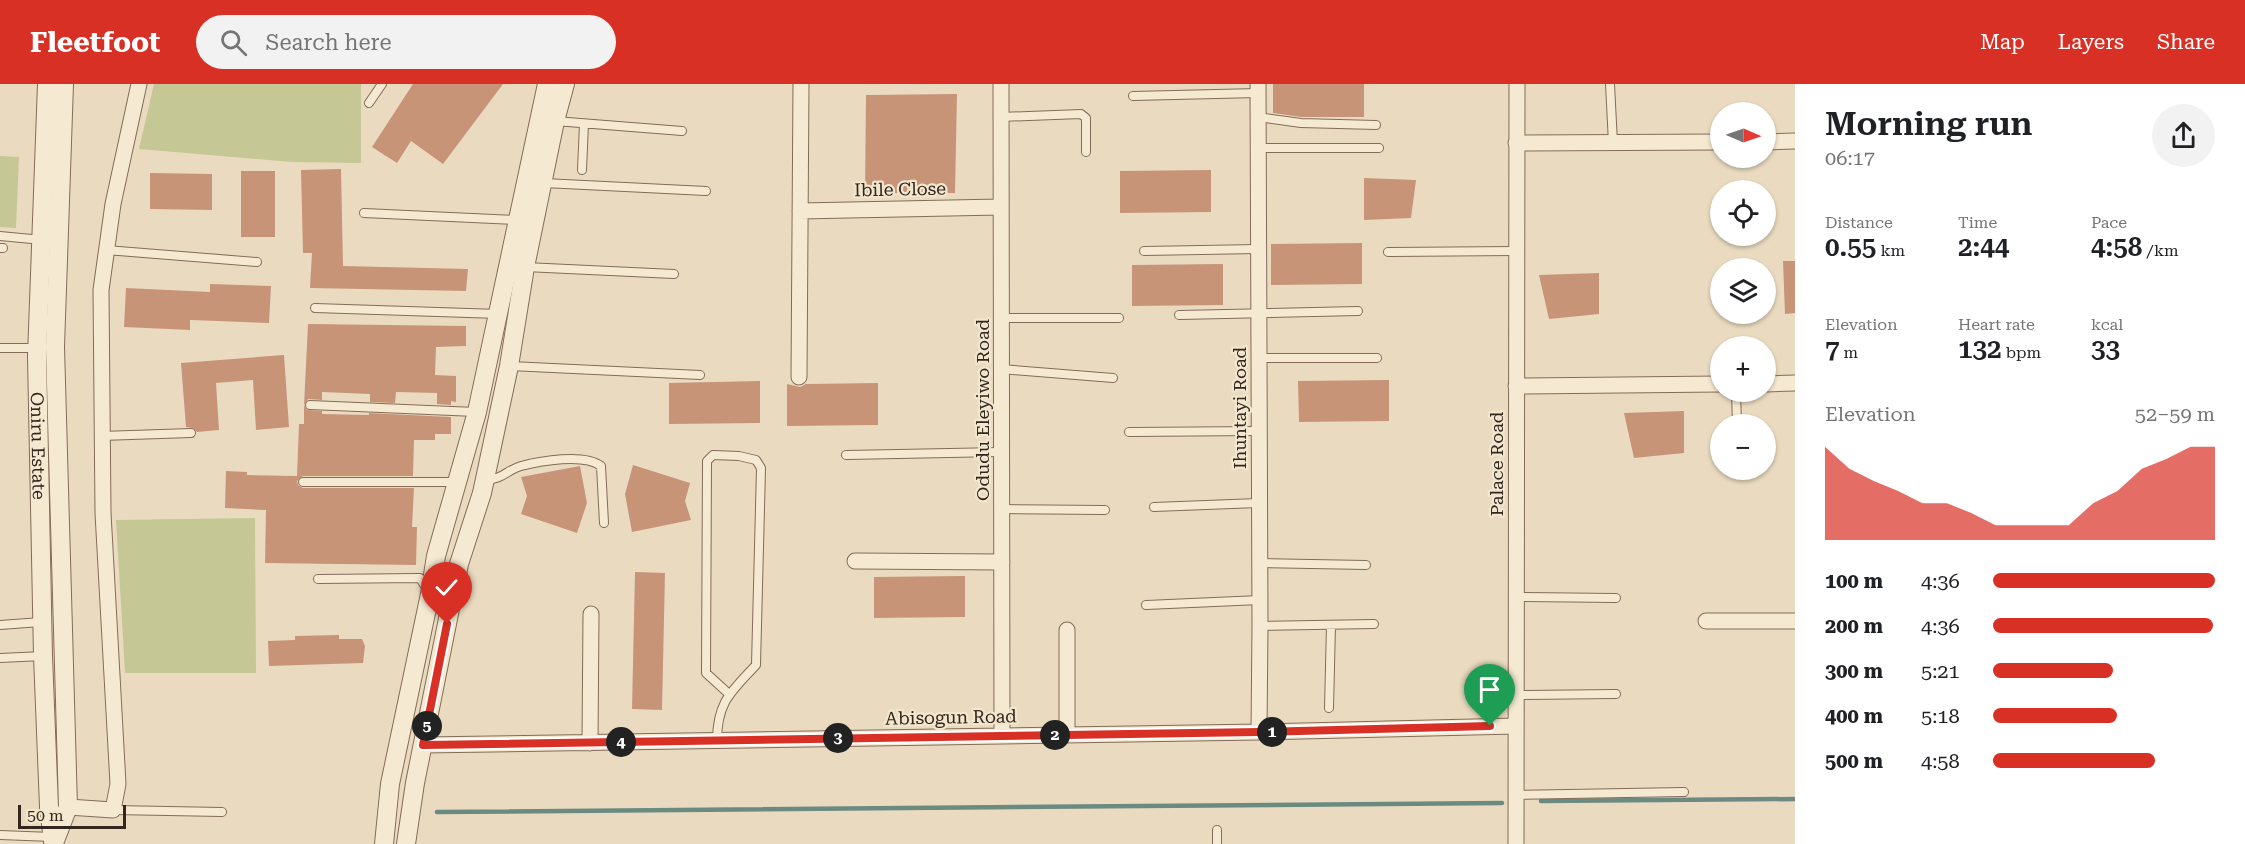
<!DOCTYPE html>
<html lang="en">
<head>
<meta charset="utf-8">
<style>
  :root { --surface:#fff; --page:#f2f2f2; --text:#202124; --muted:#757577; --accent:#d93025 }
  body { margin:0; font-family:"Roboto Serif",serif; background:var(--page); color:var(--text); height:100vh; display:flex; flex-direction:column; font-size:22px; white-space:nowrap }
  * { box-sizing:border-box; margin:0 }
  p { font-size:20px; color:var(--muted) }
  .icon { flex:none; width:33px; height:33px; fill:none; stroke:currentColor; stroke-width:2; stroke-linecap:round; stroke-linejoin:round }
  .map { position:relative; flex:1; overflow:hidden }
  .panel { display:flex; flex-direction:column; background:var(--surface); width:450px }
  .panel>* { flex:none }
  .needle { width:39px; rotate:92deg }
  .fabs { position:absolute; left:1710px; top:18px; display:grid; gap:12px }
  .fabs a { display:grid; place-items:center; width:66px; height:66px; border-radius:50%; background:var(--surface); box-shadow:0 2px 4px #0004; font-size:30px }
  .scale { position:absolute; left:18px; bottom:15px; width:108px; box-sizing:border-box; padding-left:6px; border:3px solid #33261d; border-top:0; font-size:16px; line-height:21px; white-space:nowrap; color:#33261d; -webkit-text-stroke:4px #f3e6cf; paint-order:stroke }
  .pin { position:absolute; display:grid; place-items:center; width:51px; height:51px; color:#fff; margin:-62px -26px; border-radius:50% 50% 50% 0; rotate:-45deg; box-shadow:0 0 6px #0007 }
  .pin .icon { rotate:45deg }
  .km { position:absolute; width:30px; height:30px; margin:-15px; border-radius:50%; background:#222; color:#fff; font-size:16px; line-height:30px; text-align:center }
  .round { display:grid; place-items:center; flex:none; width:63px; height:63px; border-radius:32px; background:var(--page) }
  .summary { display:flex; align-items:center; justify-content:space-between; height:102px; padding:0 30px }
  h1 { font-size:33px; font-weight:600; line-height:45px }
  .metrics { display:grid; grid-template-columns:repeat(3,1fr); gap:9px; height:102px; padding:6px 30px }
  .metrics div { display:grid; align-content:center }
  .metrics b { font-size:26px; font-weight:600 }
  .metrics small { font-size:16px; font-weight:400 }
  .metrics p { font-size:16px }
  .chart { height:168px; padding:12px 30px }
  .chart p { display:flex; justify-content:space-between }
  .chart svg { width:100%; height:108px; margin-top:6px; fill:var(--accent); opacity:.7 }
  ul { padding:0 30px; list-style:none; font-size:20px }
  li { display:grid; grid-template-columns:96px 72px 1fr; align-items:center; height:45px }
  li i { height:15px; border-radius:8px; background:var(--accent) }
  header { display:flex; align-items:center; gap:36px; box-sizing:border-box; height:84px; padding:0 30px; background:var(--accent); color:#fff }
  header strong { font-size:28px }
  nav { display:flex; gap:33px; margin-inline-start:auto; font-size:21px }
  .search { width:420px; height:54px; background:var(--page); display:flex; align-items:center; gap:15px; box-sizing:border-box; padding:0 21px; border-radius:33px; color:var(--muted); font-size:22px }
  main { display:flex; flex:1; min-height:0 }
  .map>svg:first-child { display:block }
  .green { fill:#c5c795 }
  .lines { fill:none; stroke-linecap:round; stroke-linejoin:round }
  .stream { stroke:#6b8a80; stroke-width:4.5 }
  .building { fill:#c79478 }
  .service-casing { stroke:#826c59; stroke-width:10 }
  .minor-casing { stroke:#826c59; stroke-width:17 }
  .tertiary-casing { stroke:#826c59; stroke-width:20 }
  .service { stroke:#f6e9d2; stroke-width:8 }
  .minor { stroke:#f6e9d2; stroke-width:15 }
  .tertiary { stroke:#f6e9d2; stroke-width:18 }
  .route-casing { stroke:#fff; stroke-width:12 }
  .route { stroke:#d93025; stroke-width:8 }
  .labels { text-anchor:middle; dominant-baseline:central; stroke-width:4.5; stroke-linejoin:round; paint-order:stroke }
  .street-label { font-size:18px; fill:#33261d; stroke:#f3e6cf }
</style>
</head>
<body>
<header>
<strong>Fleetfoot</strong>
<div class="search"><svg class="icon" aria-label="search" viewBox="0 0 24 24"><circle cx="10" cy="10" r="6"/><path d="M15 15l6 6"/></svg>Search here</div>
<nav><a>Map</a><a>Layers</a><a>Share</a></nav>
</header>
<main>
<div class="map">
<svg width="1795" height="760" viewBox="0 0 1795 760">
  <rect width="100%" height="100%" fill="#eadbc0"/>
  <path class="green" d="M 154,0 L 361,0 L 361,79 L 292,78 L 139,65 Z
    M 0,72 L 19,73 L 16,144 L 0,143 Z
    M 255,434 L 256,589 L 125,589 L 116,436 Z"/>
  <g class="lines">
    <path class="stream" d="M 1541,717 L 1795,715
      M 437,728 L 1502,719"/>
  </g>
  <path class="building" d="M 413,0 L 503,0 L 443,80 L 411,57 L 397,79 L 372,63 Z
    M 1273,0 L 1364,0 L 1364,33 L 1301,33 L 1273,29 Z
    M 957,10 L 955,109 L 865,109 L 866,11 Z
    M 341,85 L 343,182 L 468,185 L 466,207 L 310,204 L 312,169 L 303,169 L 301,86 Z
    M 1211,86 L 1211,128 L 1120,129 L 1120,87 Z
    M 241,87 L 275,87 L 275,153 L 241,153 Z
    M 150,89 L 212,90 L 212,126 L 150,125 Z
    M 1364,94 L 1416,96 L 1411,134 L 1364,136 Z
    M 1362,159 L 1362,200 L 1271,201 L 1271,160 Z
    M 1783,177 L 1795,177 L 1795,229 L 1785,230 Z
    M 1223,180 L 1223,221 L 1132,222 L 1132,181 Z
    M 1599,189 L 1599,230 L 1549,235 L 1539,191 Z
    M 210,200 L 271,202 L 269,239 L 190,236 L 190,246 L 124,243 L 126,204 L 210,208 Z
    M 308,240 L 466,242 L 466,262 L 436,263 L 435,291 L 456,292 L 456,318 L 451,317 L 451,321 L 437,320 L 437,309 L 396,308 L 395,319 L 370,318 L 370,310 L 322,308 L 322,316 L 308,315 L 304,321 Z
    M 284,271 L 289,343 L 256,346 L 253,296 L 216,299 L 219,346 L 197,348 L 193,344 L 186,343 L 181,279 Z
    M 1389,296 L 1389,337 L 1299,338 L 1298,297 Z
    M 760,297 L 760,339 L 669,340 L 669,299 Z
    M 878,299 L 878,341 L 787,342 L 787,300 L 800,303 L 806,300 Z
    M 304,321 L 307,326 L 322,327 L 322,330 L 369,331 L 369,329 L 451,333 L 451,350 L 435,350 L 435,356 L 414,356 L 413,392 L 303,392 L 297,397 L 298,401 L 303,404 L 414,404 L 412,443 L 417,443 L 416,481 L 265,479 L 266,426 L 225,424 L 226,387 L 247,388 L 247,391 L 297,392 L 299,340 L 304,340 Z
    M 1684,327 L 1684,369 L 1634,374 L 1624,329 Z
    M 633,381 L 690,399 L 685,417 L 691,436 L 632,448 L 625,410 Z
    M 580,382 L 587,419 L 577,449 L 521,430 L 527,412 L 521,393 Z
    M 635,488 L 665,489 L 662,626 L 632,625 Z
    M 965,492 L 965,533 L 874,534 L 874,493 Z
    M 339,551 L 339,555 L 362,555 L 365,562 L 363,579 L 269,582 L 268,557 L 295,556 L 295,552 Z"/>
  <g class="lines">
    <g class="service-casing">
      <path id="service" d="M 1610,0 L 1613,59
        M 1133,12 L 1258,9
        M 369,19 L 382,0
        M 1001,33 L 1081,30 L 1086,34 L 1086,68
        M 1258,33 L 1301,39 L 1376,41
        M 555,37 L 682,47
        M 1258,64 L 1379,64
        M 582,86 L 584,40
        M 544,99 L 706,107
        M 364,129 L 518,136
        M 0,152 L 42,156
        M 0,164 L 3,164
        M 106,166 L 257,178
        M 1144,167 L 1258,165
        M 1388,168 L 1516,167
        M 525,183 L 674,190
        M 315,224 L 499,230
        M 1179,231 L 1358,227
        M 1001,234 L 1119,234
        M 0,264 L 37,264
        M 1259,274 L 1377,274
        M 510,282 L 700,291
        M 1001,285 L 1113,294
        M 1736,308 L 1737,340
        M 310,321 L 476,328
        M 1129,348 L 1259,347
        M 101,352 L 191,349
        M 846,371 L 1001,368
        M 486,396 C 503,395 507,386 521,382 C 540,377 584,369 601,382 L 604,439
        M 303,398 L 458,398
        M 1154,423 L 1258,419
        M 1002,425 L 1105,426
        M 1260,479 L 1366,481
        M 318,495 L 420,494 L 427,505
        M 1516,513 L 1616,514
        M 1146,521 L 1260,516
        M 0,541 L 41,538
        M 1260,542 L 1374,540
        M 0,574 L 43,572
        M 1516,611 L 1616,610
        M 1329,624 L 1331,541
        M 717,657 C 717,618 731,608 756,581 L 761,384 L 756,376 L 739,372 L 713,371 L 707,377 L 706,589 L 729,610
        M 1516,711 L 1684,708
        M 113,726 L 222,728
        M 0,751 L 52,753
        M 1217,760 L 1217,746"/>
    </g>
    <g class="minor-casing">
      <path id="minor" d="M 1001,0 L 1002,651
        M 1258,0 L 1260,542 L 1259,648
        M 1766,58 L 1795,57
        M 1516,59 L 1720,58
        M 800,127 L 1000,123
        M 799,293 L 801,0
        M 1766,300 L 1795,299
        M 1516,302 L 1720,300
        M 855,477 L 1002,478
        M 1706,537 L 1795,537
        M 1067,650 L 1067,546
        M 590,659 L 591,530
        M 423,661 L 1259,648 L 1516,642
        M 68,723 L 113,726 L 118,700 L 103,429 L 101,206 L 113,120 L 139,0
        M 1516,760 L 1517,0"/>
    </g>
    <g class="tertiary-casing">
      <g id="tertiary">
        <path id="s1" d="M 47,0 L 37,272 L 43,572 L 49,723 L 53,757"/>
        <path d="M 54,759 L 68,723 L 55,263 L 64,0"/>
        <path d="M 384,760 L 390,700 L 430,510 L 436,472 L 477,328 L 547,0"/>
        <path d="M 406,760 L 415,699 L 459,480 L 482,409 L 509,282 L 525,183 L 555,37 L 565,0"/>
      </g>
    </g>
    <use href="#service" class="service"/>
    <use href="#minor" class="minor"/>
    <use href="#tertiary" class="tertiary"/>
  </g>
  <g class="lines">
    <g class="route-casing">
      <path id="route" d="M 447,540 L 423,661 L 1259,648 L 1490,642"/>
    </g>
    <use href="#route" class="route"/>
  </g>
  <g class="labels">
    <g class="street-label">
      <text transform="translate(900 105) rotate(-1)">Ibile Close</text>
      <text transform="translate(1239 324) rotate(-90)">Ihuntayi Road</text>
      <text transform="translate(982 326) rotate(-90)">Odudu Eleyiwo Road</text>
      <text stroke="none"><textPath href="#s1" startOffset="362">Oniru Estate</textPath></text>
      <text transform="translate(1496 380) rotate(-90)">Palace Road</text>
      <text transform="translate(951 633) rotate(-1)">Abisogun Road</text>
    </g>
  </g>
</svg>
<div class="fabs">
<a><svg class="needle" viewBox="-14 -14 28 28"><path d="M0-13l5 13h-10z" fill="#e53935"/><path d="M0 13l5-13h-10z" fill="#757577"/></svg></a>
<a><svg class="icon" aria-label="locate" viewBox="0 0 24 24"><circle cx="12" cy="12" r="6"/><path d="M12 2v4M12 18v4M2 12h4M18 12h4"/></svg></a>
<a><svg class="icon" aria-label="layers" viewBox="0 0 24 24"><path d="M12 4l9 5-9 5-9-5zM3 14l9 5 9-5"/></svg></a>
<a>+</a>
<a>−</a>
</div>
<div class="scale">50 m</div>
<div class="pin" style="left:1490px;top:642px;background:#1e9e55"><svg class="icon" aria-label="arrive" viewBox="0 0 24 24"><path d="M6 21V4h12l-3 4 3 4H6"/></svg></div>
<div class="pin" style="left:447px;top:540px;background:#d93025"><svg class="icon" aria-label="check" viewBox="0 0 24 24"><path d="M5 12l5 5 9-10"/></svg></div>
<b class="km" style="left:1272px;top:648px">1</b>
<b class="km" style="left:1055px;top:651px">2</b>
<b class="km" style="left:838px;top:654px">3</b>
<b class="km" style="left:621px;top:658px">4</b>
<b class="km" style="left:427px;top:642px">5</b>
</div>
<section class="panel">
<div class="summary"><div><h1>Morning run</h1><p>06:17</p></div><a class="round"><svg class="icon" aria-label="share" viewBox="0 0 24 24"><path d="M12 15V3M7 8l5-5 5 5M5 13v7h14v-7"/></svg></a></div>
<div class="metrics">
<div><p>Distance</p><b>0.55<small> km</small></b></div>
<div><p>Time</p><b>2:44</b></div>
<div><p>Pace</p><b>4:58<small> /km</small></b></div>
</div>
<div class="metrics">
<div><p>Elevation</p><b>7<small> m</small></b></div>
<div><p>Heart rate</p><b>132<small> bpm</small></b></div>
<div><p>kcal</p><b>33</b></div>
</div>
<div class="chart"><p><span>Elevation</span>52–59 m</p>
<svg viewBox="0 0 160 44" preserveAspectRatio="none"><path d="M0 44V6L10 15L20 20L30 24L40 29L50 29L60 33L70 38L80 38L90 38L100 38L110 29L120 24L130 15L140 11L150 6L160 6V44z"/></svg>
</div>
<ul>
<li><b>100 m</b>4:36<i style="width:100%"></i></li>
<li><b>200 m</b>4:36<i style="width:99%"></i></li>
<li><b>300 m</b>5:21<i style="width:54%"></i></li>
<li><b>400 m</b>5:18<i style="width:56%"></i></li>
<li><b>500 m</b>4:58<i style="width:73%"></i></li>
</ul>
</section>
</main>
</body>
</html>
